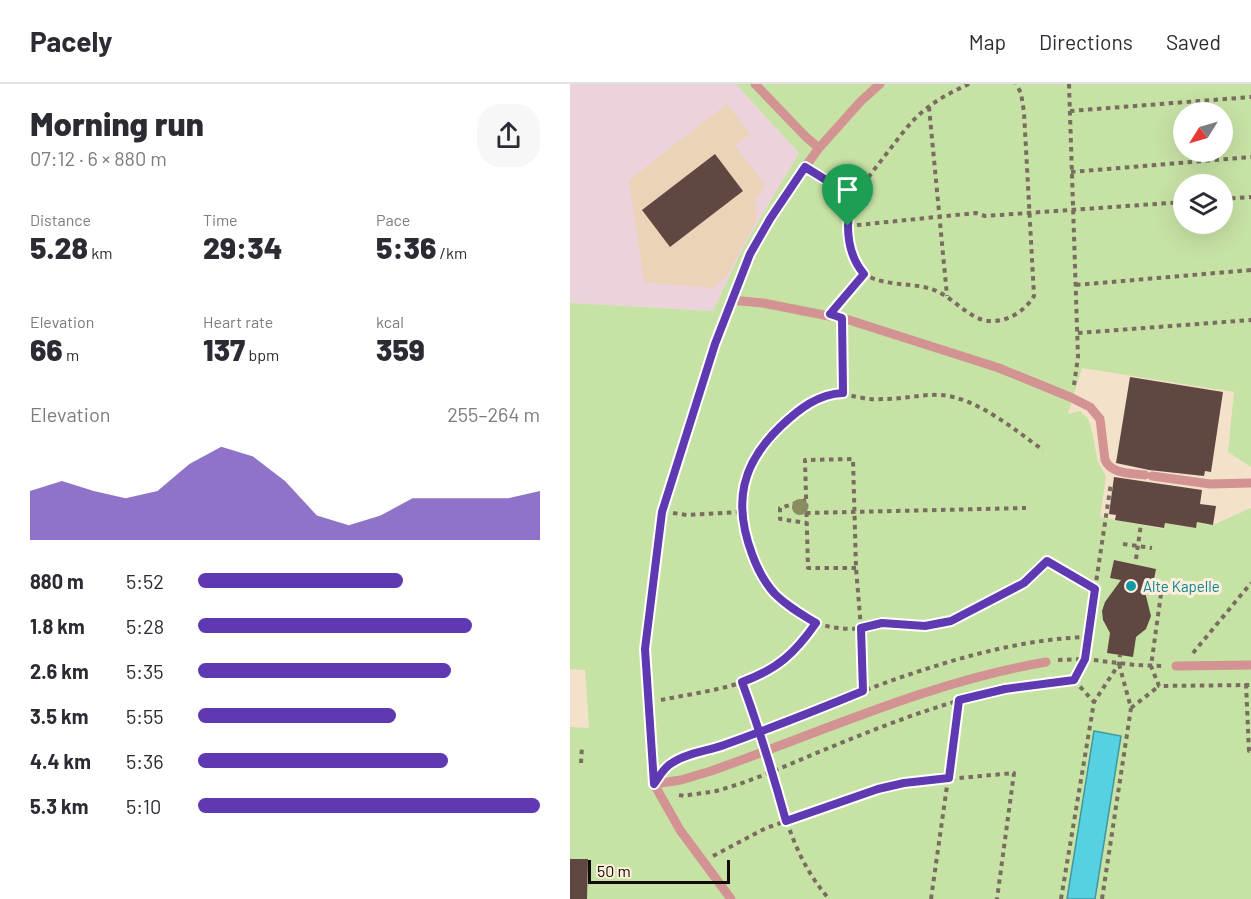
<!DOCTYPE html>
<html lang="en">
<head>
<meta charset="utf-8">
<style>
  :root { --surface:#fff; --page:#f7f7f7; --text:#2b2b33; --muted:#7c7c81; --line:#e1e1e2; --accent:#5f39b1 }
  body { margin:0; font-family:Barlow,sans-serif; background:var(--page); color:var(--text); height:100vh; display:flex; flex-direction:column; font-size:22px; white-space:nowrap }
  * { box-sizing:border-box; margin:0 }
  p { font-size:20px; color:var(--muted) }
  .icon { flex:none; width:33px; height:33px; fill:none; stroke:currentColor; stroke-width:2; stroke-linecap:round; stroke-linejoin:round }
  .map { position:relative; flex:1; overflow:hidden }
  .drawer { display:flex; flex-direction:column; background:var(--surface); width:570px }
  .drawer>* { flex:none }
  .needle { width:39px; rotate:233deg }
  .buttons { position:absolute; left:603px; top:18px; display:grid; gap:12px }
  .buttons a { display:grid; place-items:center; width:60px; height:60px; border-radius:50%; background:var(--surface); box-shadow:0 6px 24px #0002; font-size:30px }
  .scale { position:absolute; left:18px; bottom:15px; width:142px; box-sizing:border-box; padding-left:6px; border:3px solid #110b05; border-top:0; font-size:16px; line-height:21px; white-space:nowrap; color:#110b05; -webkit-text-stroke:4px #feefdd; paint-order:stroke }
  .pin { position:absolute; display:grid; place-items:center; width:51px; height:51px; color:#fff; margin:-62px -26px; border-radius:50% 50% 50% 0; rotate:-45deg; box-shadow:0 0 6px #0007 }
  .pin .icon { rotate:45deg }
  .round { display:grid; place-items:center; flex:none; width:63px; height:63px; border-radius:24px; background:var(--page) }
  .headline { display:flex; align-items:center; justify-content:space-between; height:102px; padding:0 30px }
  h1 { font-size:33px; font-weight:800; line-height:45px }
  .stats { display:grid; grid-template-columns:repeat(3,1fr); gap:9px; height:102px; padding:6px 30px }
  .stats div { display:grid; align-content:center }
  .stats b { font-size:30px; font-weight:800 }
  .stats small { font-size:16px; font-weight:400 }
  .stats p { font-size:16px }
  .chart { height:168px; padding:12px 30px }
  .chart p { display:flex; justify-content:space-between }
  .chart svg { width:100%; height:108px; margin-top:6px; fill:var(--accent); opacity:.7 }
  ul { padding:0 30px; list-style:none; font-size:20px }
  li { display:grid; grid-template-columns:96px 72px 1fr; align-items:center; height:45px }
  li i { height:15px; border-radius:8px; background:var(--accent) }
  header { display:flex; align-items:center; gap:36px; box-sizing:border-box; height:84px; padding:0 30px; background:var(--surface); border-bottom:2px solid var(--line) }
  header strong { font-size:28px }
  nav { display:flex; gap:33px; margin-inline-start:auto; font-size:21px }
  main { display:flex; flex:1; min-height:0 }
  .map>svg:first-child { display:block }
  .commercial { fill:#ebd2db }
  .built { fill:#ebd3b7 }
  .green { fill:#c7e2a5; fill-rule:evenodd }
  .water { fill:#56d1e1; stroke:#41969f; stroke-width:1.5 }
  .building { fill:#604742 }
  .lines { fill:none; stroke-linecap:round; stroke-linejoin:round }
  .path { stroke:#796d60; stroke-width:4; stroke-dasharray:4.5 4.5; stroke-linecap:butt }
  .service { stroke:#d39393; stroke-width:9 }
  .tree { fill:#8a8d64 }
  .route-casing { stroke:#fff; stroke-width:12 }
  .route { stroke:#5f39b1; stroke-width:8 }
  .culture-dot { fill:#0f9aa8; stroke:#feefdd; stroke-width:2 }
  .labels { text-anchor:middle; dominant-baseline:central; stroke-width:6; stroke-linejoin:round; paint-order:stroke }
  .culture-label { font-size:15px; fill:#0d838f; stroke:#feefdd; text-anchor:start }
</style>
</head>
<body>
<header>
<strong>Pacely</strong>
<nav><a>Map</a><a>Directions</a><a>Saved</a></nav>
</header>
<main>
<section class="drawer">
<div class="headline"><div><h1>Morning run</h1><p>07:12 · 6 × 880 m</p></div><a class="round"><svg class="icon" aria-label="share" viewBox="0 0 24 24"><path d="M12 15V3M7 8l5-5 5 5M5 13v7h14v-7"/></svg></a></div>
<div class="stats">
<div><p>Distance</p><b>5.28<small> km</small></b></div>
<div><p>Time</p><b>29:34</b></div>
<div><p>Pace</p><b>5:36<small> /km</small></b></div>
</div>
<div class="stats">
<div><p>Elevation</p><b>66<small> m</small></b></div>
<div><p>Heart rate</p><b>137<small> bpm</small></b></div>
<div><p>kcal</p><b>359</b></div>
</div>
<div class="chart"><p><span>Elevation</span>255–264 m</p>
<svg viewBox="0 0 160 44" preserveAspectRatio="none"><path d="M0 44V24L10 20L20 24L30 27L40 24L50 13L60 6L70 10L80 20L90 34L100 38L110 34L120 27L130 27L140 27L150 27L160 24V44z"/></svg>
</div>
<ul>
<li><b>880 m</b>5:52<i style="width:60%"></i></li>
<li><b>1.8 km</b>5:28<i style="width:80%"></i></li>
<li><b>2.6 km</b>5:35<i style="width:74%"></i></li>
<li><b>3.5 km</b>5:55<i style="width:58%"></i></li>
<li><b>4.4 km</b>5:36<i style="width:73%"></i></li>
<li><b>5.3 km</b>5:10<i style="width:100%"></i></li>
</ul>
</section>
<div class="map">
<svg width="681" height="815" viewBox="0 0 681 815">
  <rect width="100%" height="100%" fill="#f3e1ca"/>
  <path class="commercial" d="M 0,0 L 166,0 L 229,69 L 174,162 L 143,227 L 0,219 Z"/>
  <path class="built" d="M 157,20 L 180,50 L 165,61 L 195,101 L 185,115 L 187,135 L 156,193 L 142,204 L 74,198 L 59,96 Z"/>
  <path class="green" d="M 166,0 L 681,0 L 681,383 L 658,368 L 664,308 L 512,284 L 498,330 L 510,327 L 518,335 L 521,343 L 528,378 L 536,392 L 530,433 L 594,445 L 595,439 L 625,444 L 627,438 L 643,441 L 681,424 L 681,815 L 0,815 L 0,643 L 19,644 L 15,586 L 0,585 L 0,219 L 143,227 L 174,162 L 229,69 ZM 614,28 L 652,28 L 652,68 L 614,68 ZM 614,100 L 652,100 L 652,140 L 614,140 Z"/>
  <path class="water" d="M 524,647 L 551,652 L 525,815 L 497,815 Z"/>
  <path class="building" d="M 145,70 L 173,107 L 100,163 L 72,126 Z
    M 560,293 L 653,308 L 641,388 L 635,387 L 634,392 L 579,386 L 546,379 Z
    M 544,393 L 632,406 L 630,420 L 646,422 L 643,441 L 627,438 L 626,444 L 595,439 L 594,444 L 545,436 L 546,431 L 539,430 Z
    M 544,476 L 586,485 L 583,500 L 573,500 L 581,532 L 576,545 L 566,553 L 563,573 L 537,569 L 540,549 L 533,536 L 532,527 L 535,518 L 551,496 L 540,494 Z
    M 0,775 L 18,775 L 17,815 L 0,815 Z"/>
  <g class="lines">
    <path class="path" d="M 399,0 C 384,7 369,14 356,25 C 340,37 329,54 317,69 C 294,99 265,131 283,170 C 286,176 288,182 291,186 C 305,203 341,198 361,205 C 382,211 399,236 419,237 C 438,238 455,227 464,212 L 454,28 L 451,9 L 446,0
      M 499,0 L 508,273 L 504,301
      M 359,23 L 377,212
      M 500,27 L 681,13
      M 501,88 L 681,73
      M 245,89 L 285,114
      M 652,115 L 681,113
      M 278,142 L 406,129 L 415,132 L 614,118
      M 506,201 L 681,186
      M 268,221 L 294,190
      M 272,247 L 273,309
      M 508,249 L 681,236
      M 236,416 L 210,424 L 210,435 L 237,439
      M 103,429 L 117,431 L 171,428
      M 236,429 L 456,424
      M 553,460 L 582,464
      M 566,475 L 571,440
      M 286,484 L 238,484 L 235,376 L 283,375 L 286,484 L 291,544 L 293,607
      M 525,505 L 541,399
      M 591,510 L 581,582 L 589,602 L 681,601
      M 623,569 L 681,499
      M 488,576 L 515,575 L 565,581 L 594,582
      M 504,596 L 524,618
      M 172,598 L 193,656
      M 676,600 L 679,667 L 681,667
      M 91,616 C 134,607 186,603 220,572 C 230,563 238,550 246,539
      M 561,624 L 589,602
      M 199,677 C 214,729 223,773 259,815
      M 11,679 L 12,662
      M 96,685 C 107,670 144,665 162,658 C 270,617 402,556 518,553
      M 109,711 L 114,712 C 124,710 135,709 146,707 C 187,696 226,677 266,661 C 342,630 422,600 504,596 L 515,575 L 525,505 L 477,477 C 470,484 462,493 454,499 C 432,515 382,541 355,542 C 341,542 327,538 314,539 C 306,539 299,542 292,544 C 277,546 260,544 247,539 C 226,532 207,513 195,496 C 169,456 162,404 191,363 C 197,355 205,348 213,341 C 224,330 239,317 253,312 C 268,307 279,312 293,314 C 301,316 309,315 316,315 C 334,315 351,310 370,311 C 406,313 445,346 473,366
      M 143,772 L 196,744 L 308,705 L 334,699 L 444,689 L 427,815
      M 361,815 L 389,617
      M 491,815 L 524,618 L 549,580 L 550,571
      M 532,815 L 561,624 L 549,580"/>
    <path class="service" d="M 185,0 L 236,53 L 249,64
      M 161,216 L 193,219 L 279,236 L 429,284 L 500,313 L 520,323 L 530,335 L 535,376 C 541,390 561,389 575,391
      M 582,392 L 640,400 L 681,399
      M 606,582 L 681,581
      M 84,700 L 111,696 L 141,687 C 252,648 359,598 476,578
      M 161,815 L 110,746 L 84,700 L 75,565 L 92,428 L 145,260 L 180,170 L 221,102 L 249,64 L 291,17 L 310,0"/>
  </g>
  <circle class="tree" cx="230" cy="423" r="8"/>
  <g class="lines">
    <g class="route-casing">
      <path id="route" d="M 278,142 C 278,159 282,176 294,190 L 260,230 L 272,234 L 273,309 C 248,310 229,325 211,342 C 171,380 163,419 182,470 C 187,484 195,499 205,510 C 217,522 231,530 246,539 C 225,569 208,585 172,598 C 189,644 203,690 216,737 L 308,705 L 334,699 L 379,694 L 389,616 L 435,605 L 504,596 L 515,575 L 525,505 L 477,477 L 454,499 L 381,537 L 355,542 L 312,539 L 291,544 L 293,607 C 247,626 201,644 154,661 C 138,667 116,669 102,679 C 94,683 89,693 84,700 L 75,565 L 92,428 L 145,260 L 180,170 L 200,135 L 235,83 L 285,114 L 279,129 L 278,142"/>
    </g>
    <use href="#route" class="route"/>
  </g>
  <circle class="culture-dot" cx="561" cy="502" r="6"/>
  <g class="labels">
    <g class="culture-label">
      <text x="573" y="502">Alte Kapelle</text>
    </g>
  </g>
</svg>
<div class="buttons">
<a><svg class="needle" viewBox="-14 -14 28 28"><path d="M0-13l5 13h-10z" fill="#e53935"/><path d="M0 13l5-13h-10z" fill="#7c7c81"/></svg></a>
<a><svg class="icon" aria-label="layers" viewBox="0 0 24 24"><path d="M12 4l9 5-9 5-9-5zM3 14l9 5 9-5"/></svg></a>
</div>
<div class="scale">50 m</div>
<div class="pin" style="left:278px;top:142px;background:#1e9e55"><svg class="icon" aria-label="arrive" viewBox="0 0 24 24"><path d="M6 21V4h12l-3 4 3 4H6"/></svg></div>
</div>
</main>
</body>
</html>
